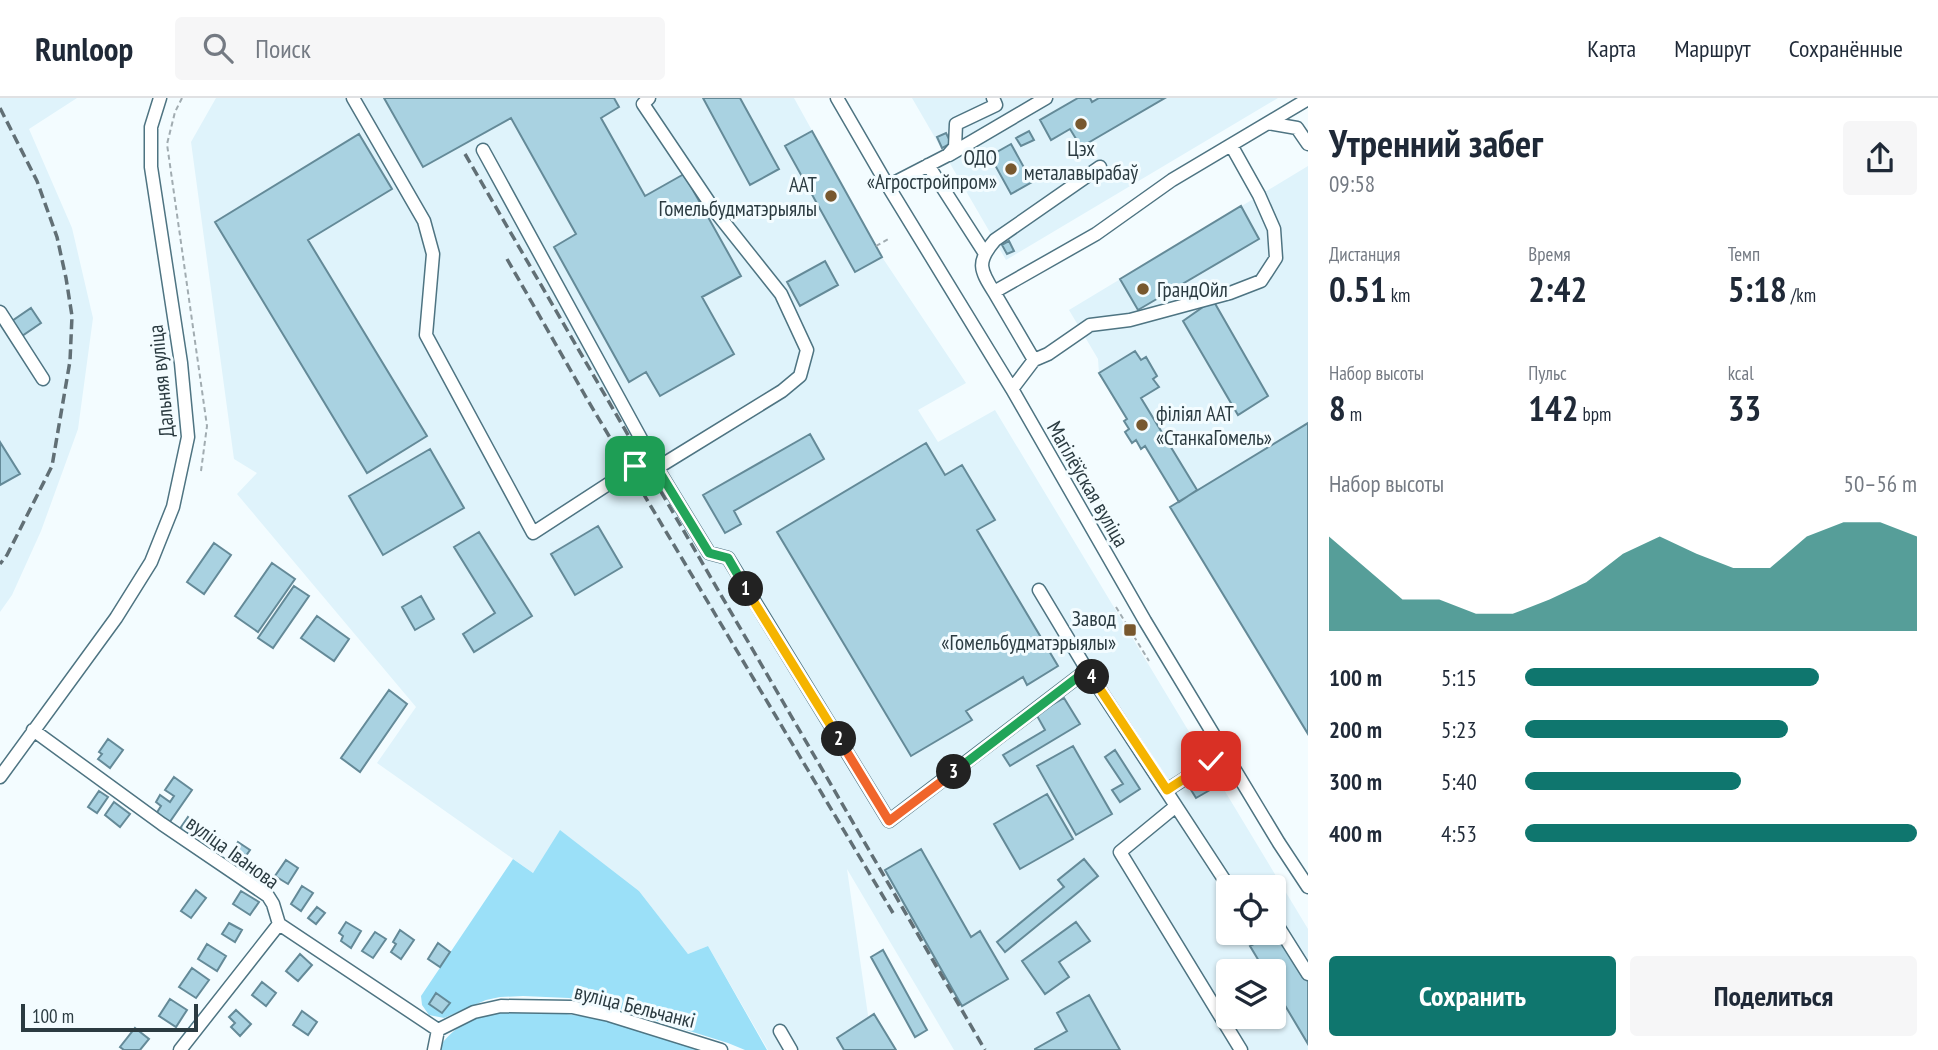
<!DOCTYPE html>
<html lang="ru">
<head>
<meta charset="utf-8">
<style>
  :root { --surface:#fff; --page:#f6f6f7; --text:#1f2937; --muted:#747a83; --line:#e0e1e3; --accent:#0f766e }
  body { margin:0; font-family:"PT Sans Narrow",sans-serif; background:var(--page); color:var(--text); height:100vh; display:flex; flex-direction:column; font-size:26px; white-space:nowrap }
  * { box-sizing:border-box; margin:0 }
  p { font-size:23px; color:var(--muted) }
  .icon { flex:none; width:38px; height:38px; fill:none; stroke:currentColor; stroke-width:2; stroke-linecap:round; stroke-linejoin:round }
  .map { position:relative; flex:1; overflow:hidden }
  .side { display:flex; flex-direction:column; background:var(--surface); width:630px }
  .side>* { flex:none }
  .buttons { position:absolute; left:1216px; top:777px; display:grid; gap:14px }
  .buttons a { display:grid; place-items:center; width:70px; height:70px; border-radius:7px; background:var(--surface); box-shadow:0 2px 5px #0004; font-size:35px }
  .scale { position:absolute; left:21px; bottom:18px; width:177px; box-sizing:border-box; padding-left:7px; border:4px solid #2b3b41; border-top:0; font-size:19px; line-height:24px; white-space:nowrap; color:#2b3b41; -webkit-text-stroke:5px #f3fcff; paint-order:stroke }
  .pin { position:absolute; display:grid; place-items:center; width:60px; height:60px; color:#fff; margin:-30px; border-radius:14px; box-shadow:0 4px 10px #0006 }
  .km { position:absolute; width:35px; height:35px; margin:-18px; border-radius:50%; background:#222; color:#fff; font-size:19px; line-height:35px; text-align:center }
  .round { display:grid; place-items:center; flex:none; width:74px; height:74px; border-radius:7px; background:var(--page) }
  .head { display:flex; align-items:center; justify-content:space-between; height:119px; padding:0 21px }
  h1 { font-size:38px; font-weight:600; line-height:52px }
  .figures { display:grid; grid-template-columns:repeat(3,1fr); gap:10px; height:119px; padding:7px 21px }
  .figures div { display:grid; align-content:center }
  .figures b { font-size:35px; font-weight:600 }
  .figures small { font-size:19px; font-weight:400 }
  .figures p { font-size:19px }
  .chart { height:196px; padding:14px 21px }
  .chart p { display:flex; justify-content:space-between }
  .chart svg { width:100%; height:126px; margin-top:7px; fill:var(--accent); opacity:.7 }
  .cta { display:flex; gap:14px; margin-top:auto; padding:14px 21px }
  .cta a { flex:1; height:80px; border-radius:7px; background:var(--accent); color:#fff; font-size:28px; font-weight:600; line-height:80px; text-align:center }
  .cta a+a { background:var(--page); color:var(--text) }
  ul { padding:0 21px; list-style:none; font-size:23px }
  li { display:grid; grid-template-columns:112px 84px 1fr; align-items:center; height:52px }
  li i { height:18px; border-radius:9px; background:var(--accent) }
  header { display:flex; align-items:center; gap:42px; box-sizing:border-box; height:98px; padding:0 35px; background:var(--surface); border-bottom:2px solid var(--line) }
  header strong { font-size:33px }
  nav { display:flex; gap:38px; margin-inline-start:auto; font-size:24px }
  .search { width:490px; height:63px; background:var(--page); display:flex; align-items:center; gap:18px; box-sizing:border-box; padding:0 24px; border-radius:7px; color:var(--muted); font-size:26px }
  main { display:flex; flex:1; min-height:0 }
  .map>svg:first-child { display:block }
  .built { fill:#dff3fb; fill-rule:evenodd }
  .green { fill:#9be0f8 }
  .building { fill:#a9d2e1; stroke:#648a98; stroke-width:2 }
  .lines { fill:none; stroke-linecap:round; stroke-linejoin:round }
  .minor-casing { stroke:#4e7482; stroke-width:15 }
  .path { stroke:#a1acb1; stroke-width:2; stroke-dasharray:5 3.5; stroke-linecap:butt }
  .minor { stroke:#fff; stroke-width:12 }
  .rail { stroke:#616f75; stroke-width:3.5; stroke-dasharray:10 5; stroke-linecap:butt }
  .split-1-casing { stroke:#fff; stroke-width:14 }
  .split-2-casing { stroke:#fff; stroke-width:14 }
  .split-3-casing { stroke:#fff; stroke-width:14 }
  .split-4-casing { stroke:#fff; stroke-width:14 }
  .split-5-casing { stroke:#fff; stroke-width:14 }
  .split-1 { stroke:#22a559; stroke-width:9 }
  .split-2 { stroke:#f5b400; stroke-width:9 }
  .split-3 { stroke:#f0652b; stroke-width:9 }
  .split-4 { stroke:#22a559; stroke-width:9 }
  .split-5 { stroke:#f5b400; stroke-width:9 }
  .poi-dot { fill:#78582e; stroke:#f3fcff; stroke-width:2.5 }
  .labels { text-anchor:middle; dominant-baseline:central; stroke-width:6; stroke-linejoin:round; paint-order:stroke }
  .poi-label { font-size:21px; fill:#2b3b41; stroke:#f3fcff; text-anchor:end }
  .street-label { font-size:21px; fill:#2b3b41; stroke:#f3fcff }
</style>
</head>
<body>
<header>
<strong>Runloop</strong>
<div class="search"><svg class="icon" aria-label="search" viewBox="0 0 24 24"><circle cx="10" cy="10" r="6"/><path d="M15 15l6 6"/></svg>Поиск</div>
<nav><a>Карта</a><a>Маршрут</a><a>Сохранённые</a></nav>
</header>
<main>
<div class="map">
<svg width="1308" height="952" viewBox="0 0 1308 952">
  <rect width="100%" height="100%" fill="#f3fcff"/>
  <path class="built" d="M 0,0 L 77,0 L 29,31 L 72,130 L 93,220 L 78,331 L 41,433 L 12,497 L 0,514 Z
    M 216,0 L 794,0 L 882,159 L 966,285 L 918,312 L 938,344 L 995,312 L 1308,831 L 1308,952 L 954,952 L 847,771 L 873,952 L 768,952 L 708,848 L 688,856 L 639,793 L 561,733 L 533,775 L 377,665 L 416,609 L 237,396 L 257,375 L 234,361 L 191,44 ZM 1228,789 L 1274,789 L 1274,835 L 1228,835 ZM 1228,873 L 1274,873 L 1274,919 L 1228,919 Z
    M 912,0 L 1278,0 L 1006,162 Z
    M 1308,68 L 1308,636 L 1170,409 L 1179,403 L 1145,349 L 1141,351 L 1136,342 L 1132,345 L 1125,334 L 1129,331 L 1124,323 L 1127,321 L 1099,275 L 1098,261 L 1069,212 Z"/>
  <path class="green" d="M 560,732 L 639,793 L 688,856 L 708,848 L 767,952 L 745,952 L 728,945 L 606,907 L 569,900 L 523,898 L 500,899 L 486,902 L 444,920 L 429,917 L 422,907 L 421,898 L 513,761 L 533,775 Z
    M 505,914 L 559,915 L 595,920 L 706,952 L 437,952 C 456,925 474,919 505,914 Z"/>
  <path class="building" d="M 384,0 L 614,0 L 619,9 L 601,20 L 645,98 L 684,76 L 741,178 L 702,199 L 734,256 L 660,298 L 646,274 L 629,284 L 554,149 L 576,136 L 511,20 L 423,69 Z
    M 703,0 L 740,0 L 779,71 L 750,87 Z
    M 1078,0 L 1090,0 L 1092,4 L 1099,0 L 1165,0 L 1081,49 L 1070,31 L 1051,42 L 1040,22 Z
    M 812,33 L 882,159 L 855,174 L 785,48 Z
    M 1029,33 L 1034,42 L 1021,48 L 1016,40 Z
    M 946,35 L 951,45 L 942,50 L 937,39 Z
    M 359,36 L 392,91 L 308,142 L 427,338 L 367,375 L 215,124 Z
    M 1011,46 L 1032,84 L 1011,96 L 990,58 Z
    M 1241,108 L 1259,141 L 1138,212 L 1120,181 Z
    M 1009,143 L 1014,153 L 1007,156 L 1002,147 Z
    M 825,163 L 838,187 L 800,208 L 787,184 Z
    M 1213,202 L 1268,298 L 1238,317 L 1183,223 Z
    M 31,210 L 41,225 L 19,240 L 9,225 Z
    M 1135,253 L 1141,262 L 1146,259 L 1157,278 L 1153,281 L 1159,289 L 1141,300 L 1197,392 L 1179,404 L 1145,348 L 1141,351 L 1136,342 L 1132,345 L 1125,334 L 1129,331 L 1124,323 L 1127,321 L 1099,275 Z
    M 1308,325 L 1308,636 L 1170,409 Z
    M 810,336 L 824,361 L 734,413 L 741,426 L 725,435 L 703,397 Z
    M 0,344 L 20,376 L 0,387 Z
    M 926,345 L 945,377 L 962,367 L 995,422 L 977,432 L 1058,568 L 1027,587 L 1023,579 L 966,613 L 972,622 L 911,658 L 777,434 Z
    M 430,351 L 464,410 L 383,457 L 349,398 Z
    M 598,428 L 622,469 L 575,497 L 551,456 Z
    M 479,434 L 532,518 L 474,554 L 463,536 L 495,515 L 454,449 Z
    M 214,445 L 231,457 L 204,496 L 187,484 Z
    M 272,465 L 295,481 L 258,534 L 235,518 Z
    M 294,488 L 309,498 L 273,550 L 258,540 Z
    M 421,498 L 434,521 L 415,532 L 402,509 Z
    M 317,518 L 349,541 L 334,563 L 301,540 Z
    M 389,592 L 407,606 L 360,674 L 341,660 Z
    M 1064,600 L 1080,626 L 1010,668 L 1003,657 L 1045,632 L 1036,616 Z
    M 108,641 L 123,652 L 110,670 L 98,661 L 102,656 L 99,654 Z
    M 1073,648 L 1112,716 L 1076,737 L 1037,668 Z
    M 1115,652 L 1140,691 L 1120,704 L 1112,692 L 1123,686 L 1105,659 Z
    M 1201,678 L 1210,692 L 1196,700 L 1188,687 Z
    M 174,679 L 192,692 L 169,725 L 156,716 L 161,708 L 156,704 L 160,697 L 170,704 L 174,698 L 165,692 Z
    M 99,693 L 108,699 L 97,715 L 88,709 Z
    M 1047,696 L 1073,741 L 1020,771 L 994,726 Z
    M 114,704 L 130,716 L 120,729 L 105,717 Z
    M 188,719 L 202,729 L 193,742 L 179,732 Z
    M 211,733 L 225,743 L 216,757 L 202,747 Z
    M 238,744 L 250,752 L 238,769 L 227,761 Z
    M 921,751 L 971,839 L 980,833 L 1008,881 L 962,908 L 885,772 Z
    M 1084,761 L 1098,778 L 1005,854 L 997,844 L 1064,789 L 1058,782 Z
    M 286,762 L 298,770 L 288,786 L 275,778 Z
    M 302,788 L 313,795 L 301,813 L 291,806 Z
    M 196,792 L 206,800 L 191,820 L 181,813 Z
    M 241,793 L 259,804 L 250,817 L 233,806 Z
    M 317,809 L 325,815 L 316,826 L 308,820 Z
    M 346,824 L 361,833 L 351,850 L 341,843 L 343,838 L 339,835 Z
    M 1076,824 L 1090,843 L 1059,864 L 1069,879 L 1045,896 L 1022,863 Z
    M 229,825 L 242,832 L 235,844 L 222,836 Z
    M 400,832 L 414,842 L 401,861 L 391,854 L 396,846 L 393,844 Z
    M 1279,832 L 1308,881 L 1308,946 L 1274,889 L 1274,873 L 1265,873 L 1250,848 Z
    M 375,834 L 386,841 L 373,860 L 362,853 Z
    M 438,845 L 450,854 L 440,869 L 428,861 Z
    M 207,846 L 226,858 L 217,873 L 198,861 Z
    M 883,852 L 927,932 L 915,939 L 871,859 Z
    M 300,856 L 312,867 L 298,883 L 286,873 Z
    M 192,870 L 209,882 L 196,900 L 179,889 Z
    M 262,884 L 276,895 L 266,908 L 252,897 Z
    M 436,895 L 450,905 L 442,915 L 429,906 Z
    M 1089,897 L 1120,952 L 1035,952 L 1035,951 L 1067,933 L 1057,915 Z
    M 170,901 L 187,912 L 176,929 L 159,918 Z
    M 236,912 L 251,926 L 240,938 L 231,929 L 235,925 L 229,919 Z
    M 302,913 L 317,924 L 308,937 L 293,927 Z
    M 874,916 L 896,952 L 844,952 L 837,940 Z
    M 135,930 L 149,941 L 140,952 L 124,952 L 120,949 Z"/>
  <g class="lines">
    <g class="minor-casing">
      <path id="minor" d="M 353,0 L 424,123 L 433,156 L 426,237 L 533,435 L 636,368 L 657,370 L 709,455 L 728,460 L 889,723 L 1087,572 L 1039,492
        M 837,0 L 888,88 L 1012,291 L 1145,523 L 1279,745 L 1308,789
        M 1268,25 L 1297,30 L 1308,46
        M 483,52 L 657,370 L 782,293 L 800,278 L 807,252 L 781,196 L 715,113 L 643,6 L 649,0
        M 949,57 L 1046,0
        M 928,67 L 984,154
        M 888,88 L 948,57 L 955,49 L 956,26 L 996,7 L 993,0
        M 994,194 C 980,172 976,164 995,142 L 1100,69
        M 0,214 L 43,281
        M 1034,262 L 1048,256 L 1090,227 L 1130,222 L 1230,195 L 1261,183 L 1276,160 L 1274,131 L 1259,97 L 1231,47
        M 1012,291 L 1034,262 L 994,194 L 1096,136 L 1172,82 L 1308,1
        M 1087,572 L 1229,789
        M 33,632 L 162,726 L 268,798 L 273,806 L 279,826 L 438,932
        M 0,679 L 116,520 L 151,464 L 173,409 L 188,339 L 181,265 L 151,69 L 151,29 L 160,0
        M 1167,692 L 1225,655
        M 1176,708 L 1120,754 L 1241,952
        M 1274,822 L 1308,876
        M 780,933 L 791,952
        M 180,952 L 279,826
        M 434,952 L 438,932 L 474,914 L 501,908 L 572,909 L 609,917 L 721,952"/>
    </g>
    <path class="path" d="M 182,0 L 175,14 L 167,46 L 207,328 L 201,373
      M 876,148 L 890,140
      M 1080,370 L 1108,414
      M 1116,509 L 1149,563"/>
    <use href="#minor" class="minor"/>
    <path class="rail" d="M 0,10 L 37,83 L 57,139 L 66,180 L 72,218 L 70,263 L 52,368 L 7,457 L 0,466
      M 465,56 L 985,952
      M 507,161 L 587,301 L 893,815"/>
  </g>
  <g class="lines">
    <g class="split-1-casing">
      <path id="split-1" d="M 635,368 L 657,370 L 709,455 L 728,460 L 746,491"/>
    </g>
    <g class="split-2-casing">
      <path id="split-2" d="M 746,491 L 839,641"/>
    </g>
    <g class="split-3-casing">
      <path id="split-3" d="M 839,641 L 889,723 L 954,674"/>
    </g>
    <g class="split-4-casing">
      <path id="split-4" d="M 954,674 L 1087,572 L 1092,579"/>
    </g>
    <g class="split-5-casing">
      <path id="split-5" d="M 1092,579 L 1167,692 L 1211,663"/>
    </g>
    <use href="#split-1" class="split-1"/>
    <use href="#split-2" class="split-2"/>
    <use href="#split-3" class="split-3"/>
    <use href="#split-4" class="split-4"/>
    <use href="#split-5" class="split-5"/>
  </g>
  <g class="poi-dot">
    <circle cx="1081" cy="26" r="7"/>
    <circle cx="1011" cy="71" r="7"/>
    <circle cx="831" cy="98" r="7"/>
    <circle cx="1143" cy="191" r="7"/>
    <circle cx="1142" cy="327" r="7"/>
    <rect x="1123" y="525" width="14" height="14" rx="3.5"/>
  </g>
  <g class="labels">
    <g class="poi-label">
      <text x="1081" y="50" text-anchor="middle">Цэх<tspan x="1081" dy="24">металавырабаў</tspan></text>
      <text x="997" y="59">ОДО<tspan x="997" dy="24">«Агростройпром»</tspan></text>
      <text x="817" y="86">ААТ<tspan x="817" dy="24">Гомельбудматэрыялы</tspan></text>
      <text x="1157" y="191" text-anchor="start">ГрандОйл</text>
      <text x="1156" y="315" text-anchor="start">філіял ААТ<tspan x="1156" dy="24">«СтанкаГомель»</tspan></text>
      <text x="1116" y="520">Завод<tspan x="1116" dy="24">«Гомельбудматэрыялы»</tspan></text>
    </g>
    <g class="street-label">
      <text transform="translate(161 283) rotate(-96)">Дальняя вуліца</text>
      <text transform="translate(1088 386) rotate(60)">Магілёўская вуліца</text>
      <text transform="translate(233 754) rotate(36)">вуліца Іванова</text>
      <text transform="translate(635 908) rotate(14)">вуліца Бельчанкі</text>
    </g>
  </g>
</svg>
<div class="buttons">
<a><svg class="icon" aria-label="locate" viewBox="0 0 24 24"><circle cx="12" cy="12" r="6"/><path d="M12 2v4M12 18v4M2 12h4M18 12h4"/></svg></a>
<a><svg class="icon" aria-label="layers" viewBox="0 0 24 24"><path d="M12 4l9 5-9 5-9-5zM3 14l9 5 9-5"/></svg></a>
</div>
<div class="scale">100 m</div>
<div class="pin" style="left:635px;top:368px;background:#1e9e55"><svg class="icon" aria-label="arrive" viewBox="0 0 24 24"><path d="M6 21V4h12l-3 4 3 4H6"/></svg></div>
<div class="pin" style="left:1211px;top:663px;background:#d93025"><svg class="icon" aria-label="check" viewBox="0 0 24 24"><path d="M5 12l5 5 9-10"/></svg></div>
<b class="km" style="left:746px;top:491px">1</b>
<b class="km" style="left:839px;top:641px">2</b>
<b class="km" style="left:954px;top:674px">3</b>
<b class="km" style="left:1092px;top:579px">4</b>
</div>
<section class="side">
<div class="head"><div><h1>Утренний забег</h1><p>09:58</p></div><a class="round"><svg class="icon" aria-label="share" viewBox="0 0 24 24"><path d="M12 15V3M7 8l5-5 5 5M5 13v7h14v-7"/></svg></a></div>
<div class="figures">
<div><p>Дистанция</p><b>0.51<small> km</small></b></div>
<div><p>Время</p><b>2:42</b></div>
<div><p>Темп</p><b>5:18<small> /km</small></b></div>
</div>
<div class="figures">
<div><p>Набор высоты</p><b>8<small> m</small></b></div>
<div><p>Пульс</p><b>142<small> bpm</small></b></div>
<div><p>kcal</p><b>33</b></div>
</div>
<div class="chart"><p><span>Набор высоты</span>50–56 m</p>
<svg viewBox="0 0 160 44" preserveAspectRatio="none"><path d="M0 44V11L10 22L20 33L30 33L40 38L50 38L60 33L70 27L80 17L90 11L100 17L110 22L120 22L130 11L140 6L150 6L160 11V44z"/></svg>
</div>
<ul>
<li><b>100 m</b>5:15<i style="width:75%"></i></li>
<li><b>200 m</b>5:23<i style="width:67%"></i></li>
<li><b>300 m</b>5:40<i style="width:55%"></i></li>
<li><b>400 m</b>4:53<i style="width:100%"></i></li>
</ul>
<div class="cta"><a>Сохранить</a><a>Поделиться</a></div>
</section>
</main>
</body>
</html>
